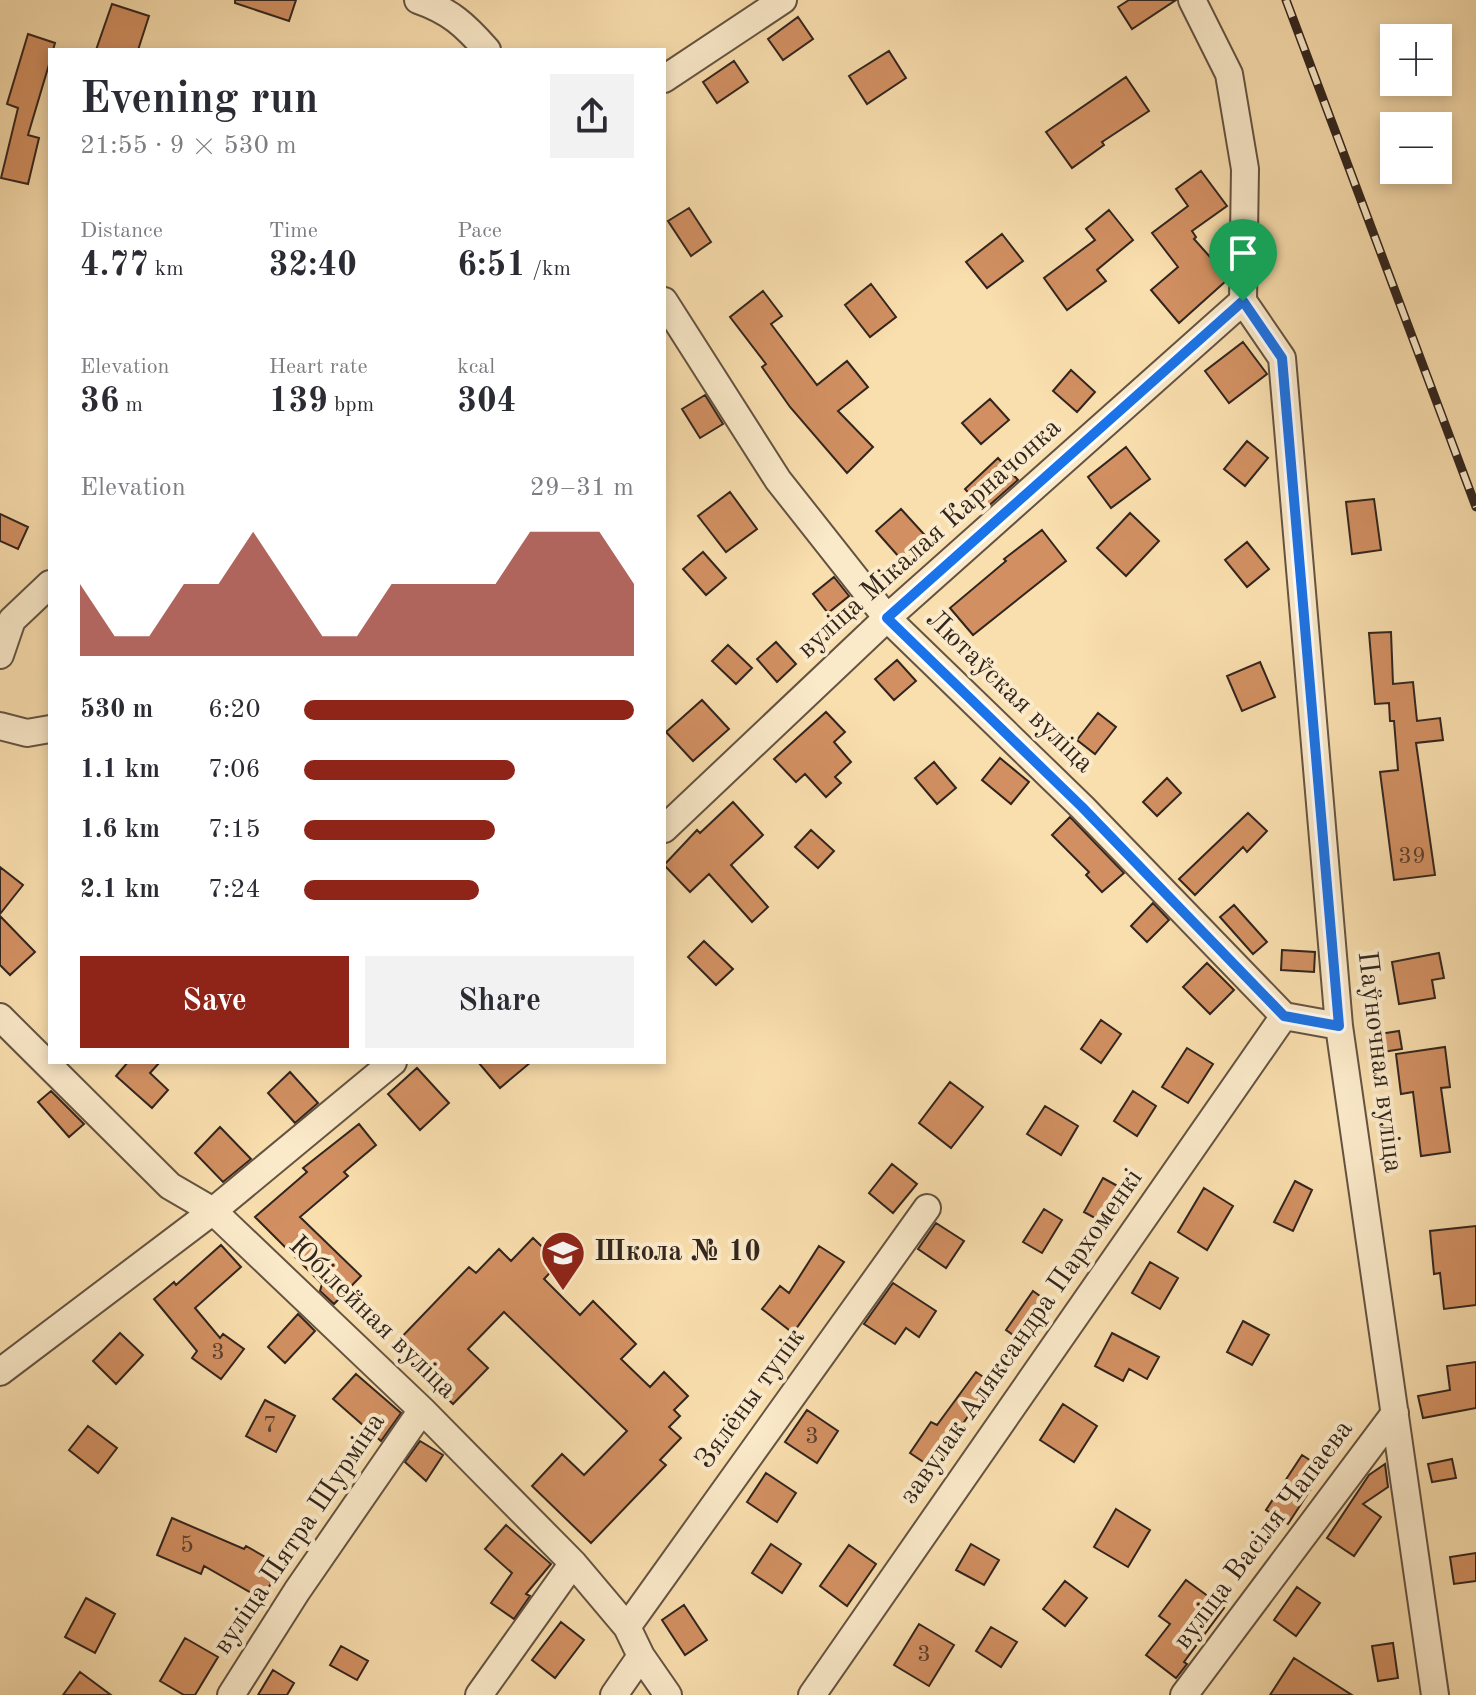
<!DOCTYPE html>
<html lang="en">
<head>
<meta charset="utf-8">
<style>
  :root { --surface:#fff; --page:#f2f2f3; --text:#2b2b33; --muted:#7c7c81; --accent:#8f2418 }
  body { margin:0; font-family:"Old Standard TT",serif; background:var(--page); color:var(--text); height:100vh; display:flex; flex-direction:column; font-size:30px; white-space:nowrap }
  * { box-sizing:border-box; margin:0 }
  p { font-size:26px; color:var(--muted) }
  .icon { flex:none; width:44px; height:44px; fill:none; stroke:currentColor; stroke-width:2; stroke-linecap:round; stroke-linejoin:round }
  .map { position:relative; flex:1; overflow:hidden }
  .sheet { position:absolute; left:48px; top:48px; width:618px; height:1016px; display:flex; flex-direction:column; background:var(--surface); border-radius:0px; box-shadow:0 4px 12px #0003 }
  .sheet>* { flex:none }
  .fabs { position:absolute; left:1380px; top:24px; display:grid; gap:16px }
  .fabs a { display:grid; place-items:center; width:72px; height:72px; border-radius:0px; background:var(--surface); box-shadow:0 4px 12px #0003; font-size:40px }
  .pin { position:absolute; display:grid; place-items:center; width:68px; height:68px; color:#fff; margin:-82px -34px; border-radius:50% 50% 50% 0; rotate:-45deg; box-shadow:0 0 8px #0007 }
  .pin .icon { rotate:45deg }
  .round { display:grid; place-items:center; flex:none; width:84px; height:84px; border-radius:0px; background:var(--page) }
  .headline { display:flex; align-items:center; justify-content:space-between; height:136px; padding:0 32px }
  h1 { font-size:44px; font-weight:700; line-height:60px }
  .stats { display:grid; grid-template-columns:repeat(3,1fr); gap:12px; height:136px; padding:8px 32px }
  .stats div { display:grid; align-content:center }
  .stats b { font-size:34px; font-weight:700 }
  .stats small { font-size:22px; font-weight:400 }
  .stats p { font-size:22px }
  .chart { height:224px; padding:16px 32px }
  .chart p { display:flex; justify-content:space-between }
  .chart svg { width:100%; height:144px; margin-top:8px; fill:var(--accent); opacity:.7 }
  .primary-button { display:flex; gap:16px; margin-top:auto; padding:16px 32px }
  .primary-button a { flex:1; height:92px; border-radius:0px; background:var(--accent); color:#fff; font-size:32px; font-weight:700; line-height:92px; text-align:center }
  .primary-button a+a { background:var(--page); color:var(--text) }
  ul { padding:0 32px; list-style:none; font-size:26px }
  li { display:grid; grid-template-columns:128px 96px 1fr; align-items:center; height:60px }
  li i { height:20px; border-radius:10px; background:var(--accent) }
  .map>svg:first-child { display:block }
  .building { fill:#d29062; stroke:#32251e; stroke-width:2 }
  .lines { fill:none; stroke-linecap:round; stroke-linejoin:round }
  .minor-casing { stroke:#645342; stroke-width:30 }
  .minor { stroke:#fbeaca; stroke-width:26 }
  .rail-casing { stroke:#32251e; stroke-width:9 }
  .rail { stroke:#fbeaca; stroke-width:6; stroke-dasharray:18; stroke-linecap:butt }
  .route-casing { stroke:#fff; stroke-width:16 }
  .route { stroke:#1a73e8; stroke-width:10 }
  .labels { text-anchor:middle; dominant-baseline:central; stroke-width:8; stroke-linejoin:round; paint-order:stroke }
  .number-label { font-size:24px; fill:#5a402f }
  .street-label { font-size:28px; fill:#32251e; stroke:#fbeaca }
  .poi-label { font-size:28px; font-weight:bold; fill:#32251e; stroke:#fbeaca; text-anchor:start }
</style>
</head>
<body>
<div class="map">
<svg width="1476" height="1695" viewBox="0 0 1476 1695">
  <rect width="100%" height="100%" fill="#f9deae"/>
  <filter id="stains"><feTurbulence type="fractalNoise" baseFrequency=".0025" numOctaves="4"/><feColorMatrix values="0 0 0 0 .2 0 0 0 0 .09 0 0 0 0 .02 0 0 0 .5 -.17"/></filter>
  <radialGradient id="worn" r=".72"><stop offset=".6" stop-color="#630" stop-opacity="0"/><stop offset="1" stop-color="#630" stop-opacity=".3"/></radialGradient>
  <path class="building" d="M 235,0 L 296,0 L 289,21 L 235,3 Z
    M 1129,0 L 1176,0 L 1132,29 L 1118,7 Z
    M 112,4 L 149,16 L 138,50 L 96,50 Z
    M 798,17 L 813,39 L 783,60 L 768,39 Z
    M 28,34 L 55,43 L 53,50 L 50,50 L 50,61 L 28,135 L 39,138 L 28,184 L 1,178 L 18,108 L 7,104 Z
    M 889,51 L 906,78 L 867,104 L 849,76 Z
    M 734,61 L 748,82 L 717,103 L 703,82 Z
    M 1126,77 L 1149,111 L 1102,142 L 1104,145 L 1072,168 L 1046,132 Z
    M 1201,171 L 1227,206 L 1192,231 L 1196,237 L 1194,239 L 1227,276 L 1227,280 L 1179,323 L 1151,290 L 1178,267 L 1152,233 L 1188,206 L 1176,189 Z
    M 689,208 L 711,242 L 691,256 L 668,221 Z
    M 1109,210 L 1133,240 L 1097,270 L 1106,281 L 1067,310 L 1044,278 L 1095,240 L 1086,229 Z
    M 1002,234 L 1023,261 L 987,288 L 966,262 Z
    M 871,284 L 896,317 L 870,337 L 845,305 Z
    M 763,291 L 782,316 L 771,324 L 817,385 L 847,361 L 868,387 L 838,411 L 873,447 L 847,473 L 790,407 L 762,367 L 766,364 L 730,317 Z
    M 1243,342 L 1267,374 L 1229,403 L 1205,371 Z
    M 1071,370 L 1095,392 L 1077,412 L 1053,391 Z
    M 705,395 L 723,424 L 700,438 L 682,409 Z
    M 990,399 L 1009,420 L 981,444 L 962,423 Z
    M 1247,441 L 1268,458 L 1245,486 L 1224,469 Z
    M 1126,447 L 1150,479 L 1111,508 L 1088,477 Z
    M 998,458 L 1018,480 L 984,510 L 965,489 Z
    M 730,492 L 757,529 L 726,552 L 698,516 Z
    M 1374,499 L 1381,550 L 1352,554 L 1346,502 Z
    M 901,509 L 932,543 L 907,566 L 876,531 Z
    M 1130,513 L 1159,541 L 1126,576 L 1097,548 Z
    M 0,514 L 28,527 L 18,549 L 0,541 Z
    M 1042,530 L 1066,561 L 973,635 L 950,608 L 1006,561 L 1004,559 Z
    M 1247,542 L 1269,569 L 1247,587 L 1225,560 Z
    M 703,552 L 726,578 L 706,595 L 683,569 Z
    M 834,577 L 849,596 L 828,613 L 813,594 Z
    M 1391,632 L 1393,684 L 1413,682 L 1417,721 L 1440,718 L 1443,740 L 1416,743 L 1435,875 L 1394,880 L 1380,772 L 1398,770 L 1394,721 L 1390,721 L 1389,703 L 1375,704 L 1369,633 Z
    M 776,642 L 796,664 L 777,682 L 757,659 Z
    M 728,645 L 752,668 L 736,684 L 712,661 Z
    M 897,660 L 916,681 L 894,700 L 875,679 Z
    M 1260,662 L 1275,697 L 1242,711 L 1227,676 Z
    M 702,700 L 729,729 L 693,761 L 666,732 Z
    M 826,712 L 845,732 L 834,742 L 851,762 L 835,777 L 841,783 L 826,797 L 805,774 L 796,782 L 774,759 Z
    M 1098,713 L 1116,727 L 1095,754 L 1077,740 Z
    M 1000,758 L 1029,782 L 1011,804 L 982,780 Z
    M 934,762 L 956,788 L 937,804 L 915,778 Z
    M 1167,778 L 1181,793 L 1157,816 L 1143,802 Z
    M 733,802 L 763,835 L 731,865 L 768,907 L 752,922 L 709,874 L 690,892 L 664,865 L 697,830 L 700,833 Z
    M 1248,813 L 1267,831 L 1247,852 L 1243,847 L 1195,895 L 1179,879 Z
    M 1070,817 L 1124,873 L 1102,892 L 1086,875 L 1089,872 L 1052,835 Z
    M 811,830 L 834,851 L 818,868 L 795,847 Z
    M 0,867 L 23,885 L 0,914 Z
    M 1153,903 L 1169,920 L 1147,942 L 1131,926 Z
    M 1234,905 L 1267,942 L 1253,954 L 1220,917 Z
    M 0,916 L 35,952 L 10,975 L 0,965 Z
    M 704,941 L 733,969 L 716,985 L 688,957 Z
    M 1282,950 L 1315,952 L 1314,972 L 1281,970 Z
    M 1439,953 L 1444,978 L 1432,980 L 1435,998 L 1399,1004 L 1392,962 Z
    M 1207,963 L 1234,990 L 1210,1014 L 1183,987 Z
    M 1101,1020 L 1121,1034 L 1101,1063 L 1081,1049 Z
    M 1399,1031 L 1402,1049 L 1376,1053 L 1373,1035 Z
    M 1445,1047 L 1450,1087 L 1441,1088 L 1450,1152 L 1421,1156 L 1413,1092 L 1401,1094 L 1396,1054 Z
    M 1187,1048 L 1213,1064 L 1188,1103 L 1162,1087 Z
    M 128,1062 L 160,1062 L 150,1073 L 168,1090 L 152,1108 L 116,1076 Z
    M 478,1062 L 531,1062 L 500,1088 Z
    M 417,1068 L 449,1103 L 420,1130 L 388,1094 Z
    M 290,1072 L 318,1103 L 295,1123 L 268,1093 Z
    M 950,1082 L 983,1107 L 951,1148 L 919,1123 Z
    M 51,1091 L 84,1124 L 69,1137 L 38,1102 Z
    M 1133,1091 L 1156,1106 L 1137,1136 L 1114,1121 Z
    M 1045,1106 L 1078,1126 L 1061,1155 L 1027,1134 Z
    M 359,1124 L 376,1145 L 344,1172 L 348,1176 L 300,1217 L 361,1276 L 334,1304 L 320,1291 L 322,1284 L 255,1217 L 307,1172 L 303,1168 Z
    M 220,1127 L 251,1159 L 223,1182 L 195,1153 Z
    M 892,1164 L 917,1184 L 893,1213 L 869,1193 Z
    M 1103,1178 L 1123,1189 L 1104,1223 L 1084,1212 Z
    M 1295,1181 L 1312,1190 L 1293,1231 L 1274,1222 Z
    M 1204,1188 L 1233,1206 L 1207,1250 L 1178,1232 Z
    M 1044,1209 L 1062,1220 L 1042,1253 L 1023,1242 Z
    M 936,1223 L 964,1241 L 946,1268 L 918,1249 Z
    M 1476,1226 L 1476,1305 L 1444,1309 L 1440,1273 L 1434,1274 L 1430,1231 Z
    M 533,1238 L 559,1263 L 544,1279 L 580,1315 L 593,1301 L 636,1344 L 621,1359 L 650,1387 L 664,1372 L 688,1396 L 674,1410 L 680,1416 L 669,1427 L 681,1438 L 660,1460 L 666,1465 L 591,1543 L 532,1486 L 562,1454 L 584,1475 L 627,1431 L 504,1312 L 468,1349 L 488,1368 L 453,1404 L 393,1346 L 469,1267 L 476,1273 L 499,1249 L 511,1261 Z
    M 221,1245 L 241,1267 L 195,1308 L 220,1338 L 223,1334 L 244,1349 L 221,1379 L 192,1358 L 197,1351 L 154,1299 L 174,1282 L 176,1285 Z
    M 819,1246 L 844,1262 L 793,1333 L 762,1309 L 780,1286 L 789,1293 Z
    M 1150,1262 L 1178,1278 L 1160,1309 L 1132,1293 Z
    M 893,1283 L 936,1311 L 919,1337 L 906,1328 L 895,1344 L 864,1324 Z
    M 1033,1291 L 1054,1306 L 1027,1345 L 1006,1330 Z
    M 298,1314 L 315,1331 L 285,1363 L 268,1347 Z
    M 1243,1321 L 1269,1335 L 1252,1365 L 1227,1352 Z
    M 120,1333 L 143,1355 L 116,1384 L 93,1361 Z
    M 1112,1333 L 1159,1357 L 1147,1379 L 1129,1369 L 1123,1381 L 1095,1366 Z
    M 1476,1362 L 1476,1408 L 1423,1418 L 1418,1396 L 1450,1390 L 1447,1366 Z
    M 976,1372 L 992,1383 L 954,1436 L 958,1440 L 937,1471 L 910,1453 L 931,1422 L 937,1425 Z
    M 356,1374 L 401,1413 L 381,1441 L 333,1399 Z
    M 265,1400 L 295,1416 L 276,1452 L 246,1436 Z
    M 1063,1404 L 1097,1426 L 1074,1462 L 1040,1440 Z
    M 807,1410 L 838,1431 L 817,1463 L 785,1442 Z
    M 88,1426 L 117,1448 L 98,1473 L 69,1450 Z
    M 420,1441 L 443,1455 L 426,1481 L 405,1462 Z
    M 1302,1455 L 1324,1469 L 1288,1524 L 1266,1510 Z
    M 1452,1459 L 1456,1478 L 1432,1482 L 1428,1464 Z
    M 1385,1464 L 1388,1487 L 1363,1504 L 1381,1517 L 1354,1556 L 1327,1538 L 1369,1475 Z
    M 766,1473 L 796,1493 L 777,1522 L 747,1502 Z
    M 1116,1509 L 1150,1530 L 1128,1567 L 1094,1547 Z
    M 172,1518 L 244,1549 L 246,1546 L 281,1566 L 262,1599 L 204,1566 L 201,1574 L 157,1555 Z
    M 506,1525 L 551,1564 L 526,1594 L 530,1596 L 514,1619 L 491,1603 L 512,1573 L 485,1549 Z
    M 771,1544 L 801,1564 L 782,1593 L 752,1573 Z
    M 971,1544 L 999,1560 L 984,1585 L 956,1570 Z
    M 849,1545 L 876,1564 L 847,1606 L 820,1586 Z
    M 1476,1553 L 1476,1581 L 1454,1584 L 1450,1557 Z
    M 1186,1580 L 1224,1608 L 1184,1662 L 1187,1664 L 1176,1678 L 1146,1655 L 1170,1624 L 1159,1616 Z
    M 1065,1581 L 1087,1598 L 1065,1626 L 1043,1609 Z
    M 1297,1587 L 1320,1603 L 1296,1636 L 1274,1620 Z
    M 86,1598 L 115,1614 L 95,1653 L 65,1637 Z
    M 684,1605 L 707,1640 L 685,1655 L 662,1620 Z
    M 561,1622 L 584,1640 L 555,1678 L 532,1660 Z
    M 919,1624 L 954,1645 L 929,1686 L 894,1665 Z
    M 991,1627 L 1017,1642 L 1001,1667 L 976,1651 Z
    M 185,1638 L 218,1657 L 195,1695 L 184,1695 L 160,1681 Z
    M 1393,1643 L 1398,1678 L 1378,1681 L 1372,1646 Z
    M 341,1646 L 368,1661 L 357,1680 L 330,1665 Z
    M 1294,1658 L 1352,1695 L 1270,1695 Z
    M 273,1670 L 294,1683 L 287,1695 L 258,1695 Z
    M 80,1672 L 111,1695 L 63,1695 Z"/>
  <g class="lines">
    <g class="minor-casing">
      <path id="minor" d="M 418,0 C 450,11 465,25 487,50
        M 1192,0 L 1229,74 L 1245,169 L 1243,301
        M 664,79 L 783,0
        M 664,301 L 778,480 L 887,618 L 1082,807 L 1284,1016 L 1339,1026
        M 1243,301 L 1282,358 L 1339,1026 L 1435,1695
        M 0,655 L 12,620 L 50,584
        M 0,726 L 27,733 L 50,729
        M 664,829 L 887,618 L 1243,301
        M 0,1017 L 170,1186 L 213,1211 L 422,1410 L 573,1563 L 627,1627 L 641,1656 L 668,1695
        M 0,1372 L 213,1211 L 393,1062
        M 627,1627 L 927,1208
        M 231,1695 L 297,1591 L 422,1410
        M 479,1695 L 573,1563
        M 614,1695 L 641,1656
        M 812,1695 L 1284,1016
        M 1184,1695 L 1395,1413"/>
    </g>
    <use href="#minor" class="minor"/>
    <g class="rail-casing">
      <path id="rail" d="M 1286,0 L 1476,507"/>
    </g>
    <use href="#rail" class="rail"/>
  </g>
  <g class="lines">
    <g class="route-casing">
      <path id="route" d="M 1243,301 L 1282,358 L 1339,1026 L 1284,1016 L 1082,807 L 887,618 Z"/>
    </g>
    <use href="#route" class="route"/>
  </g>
  <defs>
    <g id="school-pin" transform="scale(2.3)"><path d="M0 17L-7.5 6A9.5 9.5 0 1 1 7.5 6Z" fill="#8f2418" stroke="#fbeaca"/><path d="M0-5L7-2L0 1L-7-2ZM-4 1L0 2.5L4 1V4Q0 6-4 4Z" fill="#fff"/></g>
  </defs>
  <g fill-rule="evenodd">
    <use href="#school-pin" x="563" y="1253"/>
  </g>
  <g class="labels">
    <g class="number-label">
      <text x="1412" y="857">39</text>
      <text x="218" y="1353">3</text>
      <text x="270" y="1426">7</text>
      <text x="812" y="1437">3</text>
      <text x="187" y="1546">5</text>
      <text x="924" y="1655">3</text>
    </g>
    <g class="street-label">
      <text transform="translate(930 539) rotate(-42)">вуліца Мікалая Карначонка</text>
      <text transform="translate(1009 692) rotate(44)">Лютаўская вуліца</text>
      <text transform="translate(1379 1062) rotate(83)">Паўночная вуліца</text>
      <text transform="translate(372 1318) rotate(44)">Юбілейная вуліца</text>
      <text transform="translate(1022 1337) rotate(-55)">завулак Аляксандра Пархоменкі</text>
      <text transform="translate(751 1399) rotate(-54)">Зялёны тупік</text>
      <text transform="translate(300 1534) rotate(-56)">вуліца Пятра Шурміна</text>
      <text transform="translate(1264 1535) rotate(-53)">вуліца Васіля Чапаева</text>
    </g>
    <g class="poi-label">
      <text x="594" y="1253">Школа № 10</text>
    </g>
  </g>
  <rect width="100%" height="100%" filter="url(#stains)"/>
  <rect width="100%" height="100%" fill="url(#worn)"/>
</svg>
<div class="fabs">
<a>+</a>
<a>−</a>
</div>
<div class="pin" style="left:1243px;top:301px;background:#1e9e55"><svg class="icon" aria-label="arrive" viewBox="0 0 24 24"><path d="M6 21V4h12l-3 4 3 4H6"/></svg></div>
<section class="sheet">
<div class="headline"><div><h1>Evening run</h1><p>21:55 · 9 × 530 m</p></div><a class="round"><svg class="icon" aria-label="share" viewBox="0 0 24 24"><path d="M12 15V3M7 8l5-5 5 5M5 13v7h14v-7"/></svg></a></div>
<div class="stats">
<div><p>Distance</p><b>4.77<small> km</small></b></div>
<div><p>Time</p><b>32:40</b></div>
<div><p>Pace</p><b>6:51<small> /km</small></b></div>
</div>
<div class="stats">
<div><p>Elevation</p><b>36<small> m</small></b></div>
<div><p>Heart rate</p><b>139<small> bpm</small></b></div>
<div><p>kcal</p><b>304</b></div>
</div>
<div class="chart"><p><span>Elevation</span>29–31 m</p>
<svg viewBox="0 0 160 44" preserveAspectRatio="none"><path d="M0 44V22L10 38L20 38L30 22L40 22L50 6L60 22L70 38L80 38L90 22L100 22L110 22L120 22L130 6L140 6L150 6L160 22V44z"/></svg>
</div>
<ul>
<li><b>530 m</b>6:20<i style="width:100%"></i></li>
<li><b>1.1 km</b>7:06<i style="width:64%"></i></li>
<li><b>1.6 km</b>7:15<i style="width:58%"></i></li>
<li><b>2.1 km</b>7:24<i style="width:53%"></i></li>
</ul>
<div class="primary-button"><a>Save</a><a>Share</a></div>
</section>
</div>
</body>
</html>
